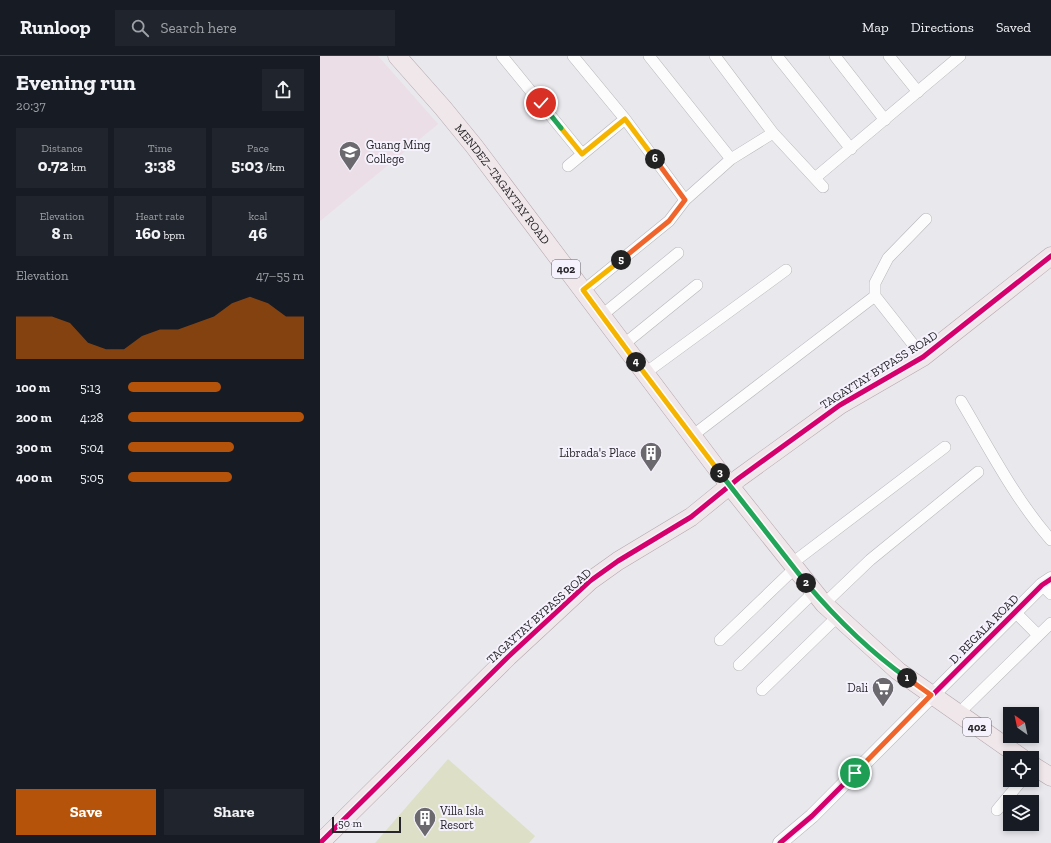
<!DOCTYPE html>
<html lang="en">
<head>
<meta charset="utf-8">
<style>
  :root { --surface:#171b24; --page:#20242c; --text:#f1f3f6; --muted:#9ea1a6; --line:#363941; --accent:#b45309 }
  body { margin:0; font-family:"Zilla Slab",serif; background:var(--page); color:var(--text); height:100vh; display:flex; flex-direction:column; font-size:15px; white-space:nowrap }
  * { box-sizing:border-box; margin:0 }
  p { font-size:13px; color:var(--muted) }
  .icon { flex:none; width:22px; height:22px; fill:none; stroke:currentColor; stroke-width:2; stroke-linecap:round; stroke-linejoin:round }
  .map { position:relative; flex:1; overflow:hidden }
  .panel { display:flex; flex-direction:column; background:var(--surface); width:320px }
  .panel>* { flex:none }
  .needle { width:26px; rotate:327deg }
  .controls { position:absolute; left:683px; top:651px; display:grid; gap:8px }
  .controls a { display:grid; place-items:center; width:36px; height:36px; border-radius:0px; background:var(--surface); box-shadow:0 2px 6px #0003; font-size:20px }
  .scale { position:absolute; left:12px; bottom:10px; width:69px; box-sizing:border-box; padding-left:4px; border:2px solid #272529; border-top:0; font-size:11px; line-height:14px; white-space:nowrap; color:#272529; -webkit-text-stroke:3px #f6f2fd; paint-order:stroke }
  .pin { position:absolute; display:grid; place-items:center; width:34px; height:34px; color:#fff; margin:-17px; border:2px solid #fff; border-radius:50%; box-shadow:0 1px 4px #0007 }
  .km { position:absolute; width:20px; height:20px; margin:-10px; border-radius:50%; background:#222; color:#fff; font-size:11px; line-height:20px; text-align:center }
  .round { display:grid; place-items:center; flex:none; width:42px; height:42px; border-radius:0px; background:var(--page) }
  .overview { display:flex; align-items:center; justify-content:space-between; height:68px; padding:0 16px }
  h1 { font-size:22px; font-weight:700; line-height:30px }
  .metrics { display:grid; grid-template-columns:repeat(3,1fr); gap:6px; height:68px; padding:4px 16px }
  .metrics div { display:grid; align-content:center; border-radius:0px; background:var(--page); text-align:center }
  .metrics b { font-size:17px; font-weight:700 }
  .metrics small { font-size:11px; font-weight:400 }
  .metrics p { font-size:11px }
  .chart { height:112px; padding:8px 16px }
  .chart p { display:flex; justify-content:space-between }
  .chart svg { width:100%; height:72px; margin-top:4px; fill:var(--accent); opacity:.7 }
  .cta { display:flex; gap:8px; margin-top:auto; padding:8px 16px }
  .cta a { flex:1; height:46px; border-radius:0px; background:var(--accent); color:#fff; font-size:16px; font-weight:700; line-height:46px; text-align:center }
  .cta a+a { background:var(--page); color:var(--text) }
  ul { padding:0 16px; list-style:none; font-size:13px }
  li { display:grid; grid-template-columns:64px 48px 1fr; align-items:center; height:30px }
  li i { height:10px; border-radius:5px; background:var(--accent) }
  header { display:flex; align-items:center; gap:24px; box-sizing:border-box; height:56px; padding:0 20px; background:var(--surface); border-bottom:1px solid var(--line) }
  header strong { font-size:19px }
  nav { display:flex; gap:22px; margin-inline-start:auto; font-size:14px }
  .search { width:280px; height:36px; background:var(--page); display:flex; align-items:center; gap:10px; box-sizing:border-box; padding:0 14px; border-radius:0px; color:var(--muted); font-size:15px }
  main { display:flex; flex:1; min-height:0 }
  .map>svg:first-child { display:block }
  .education { fill:#ecdee6 }
  .green { fill:#dde0c7 }
  .lines { fill:none; stroke-linecap:round; stroke-linejoin:round }
  .minor-casing { stroke:#b6b5b9; stroke-width:12 }
  .tertiary-casing { stroke:#b6b5b9; stroke-width:15 }
  .primary-casing { stroke:#b5a7ad; stroke-width:19 }
  .minor { stroke:#fcfcfc; stroke-width:11 }
  .tertiary { stroke:#fcfcfc; stroke-width:14 }
  .primary { stroke:#efe7ea; stroke-width:18 }
  .cycleway-casing { stroke:#f6f2fd; stroke-width:8 }
  .cycleway { stroke:#d6006c; stroke-width:5 }
  .split-1-casing { stroke:#fff; stroke-width:8 }
  .split-2-casing { stroke:#fff; stroke-width:8 }
  .split-3-casing { stroke:#fff; stroke-width:8 }
  .split-4-casing { stroke:#fff; stroke-width:8 }
  .split-5-casing { stroke:#fff; stroke-width:8 }
  .split-6-casing { stroke:#fff; stroke-width:8 }
  .split-7-casing { stroke:#fff; stroke-width:8 }
  .split-8-casing { stroke:#fff; stroke-width:8 }
  .split-1 { stroke:#f0652b; stroke-width:5 }
  .split-2 { stroke:#22a559; stroke-width:5 }
  .split-3 { stroke:#22a559; stroke-width:5 }
  .split-4 { stroke:#f5b400; stroke-width:5 }
  .split-5 { stroke:#f5b400; stroke-width:5 }
  .split-6 { stroke:#f0652b; stroke-width:5 }
  .split-7 { stroke:#f5b400; stroke-width:5 }
  .split-8 { stroke:#22a559; stroke-width:5 }
  .labels { text-anchor:middle; dominant-baseline:central; stroke-width:4; stroke-linejoin:round; paint-order:stroke }
  .shield { fill:#f6f2fd; stroke:#656269; stroke-width:1 }
  .shield-label { font-size:11px; font-weight:bold; fill:#272529 }
  .poi-label { font-size:12px; fill:#272529; stroke:#f6f2fd; text-anchor:start }
  .street-label { font-size:12px; fill:#272529; stroke:#f6f2fd }
</style>
</head>
<body>
<header>
<strong>Runloop</strong>
<div class="search"><svg class="icon" aria-label="search" viewBox="0 0 24 24"><circle cx="10" cy="10" r="6"/><path d="M15 15l6 6"/></svg>Search here</div>
<nav><a>Map</a><a>Directions</a><a>Saved</a></nav>
</header>
<main>
<section class="panel">
<div class="overview"><div><h1>Evening run</h1><p>20:37</p></div><a class="round"><svg class="icon" aria-label="share" viewBox="0 0 24 24"><path d="M12 15V3M7 8l5-5 5 5M5 13v7h14v-7"/></svg></a></div>
<div class="metrics">
<div><p>Distance</p><b>0.72<small> km</small></b></div>
<div><p>Time</p><b>3:38</b></div>
<div><p>Pace</p><b>5:03<small> /km</small></b></div>
</div>
<div class="metrics">
<div><p>Elevation</p><b>8<small> m</small></b></div>
<div><p>Heart rate</p><b>160<small> bpm</small></b></div>
<div><p>kcal</p><b>46</b></div>
</div>
<div class="chart"><p><span>Elevation</span>47–55 m</p>
<svg viewBox="0 0 160 44" preserveAspectRatio="none"><path d="M0 44V18L10 18L20 18L30 22L40 34L50 38L60 38L70 30L80 26L90 26L100 22L110 18L120 10L130 6L140 10L150 18L160 18V44z"/></svg>
</div>
<ul>
<li><b>100 m</b>5:13<i style="width:53%"></i></li>
<li><b>200 m</b>4:28<i style="width:100%"></i></li>
<li><b>300 m</b>5:04<i style="width:60%"></i></li>
<li><b>400 m</b>5:05<i style="width:59%"></i></li>
</ul>
<div class="cta"><a>Save</a><a>Share</a></div>
</section>
<div class="map">
<svg width="731" height="787" viewBox="0 0 731 787">
  <rect width="100%" height="100%" fill="#e9e8ed"/>
  <path class="education" d="M 0,0 L 58,0 L 118,68 L 0,165 Z"/>
  <path class="green" d="M 128,703 L 215,780 L 209,787 L 55,787 Z"/>
  <g class="lines">
    <g class="minor-casing">
      <path id="minor" d="M 182,0 L 262,98
        M 253,0 L 305,63 L 365,144
        M 329,0 L 411,103
        M 395,0 L 453,77 L 503,131
        M 457,0 L 531,93
        M 515,0 L 565,64
        M 569,0 L 598,36
        M 248,110 L 305,63
        M 495,122 L 640,0
        M 263,235 L 349,165 L 365,144 L 411,103 L 453,77
        M 555,240 L 555,227 L 568,202 L 606,163
        M 281,260 L 358,197
        M 303,289 L 377,229
        M 324,318 L 466,214
        M 641,345 C 669,392 695,443 731,484
        M 372,380 L 555,240 L 603,301
        M 471,508 L 625,391
        M 722,529 L 731,538
        M 504,548 L 550,504 L 658,416
        M 695,556 L 718,579
        M 400,584 L 475,512
        M 419,609 L 494,536
        M 442,634 L 517,561
        M 638,658 L 731,567
        M 677,754 L 702,724"/>
    </g>
    <g class="tertiary-casing">
      <path id="tertiary" d="M 460,787 L 492,760 L 722,529 L 731,523"/>
    </g>
    <g class="primary-casing">
      <g id="primary">
        <path id="s1" d="M 77,0 L 123,52 L 154,90 L 410,430 L 504,548 L 578,615 L 702,702"/>
        <path d="M 712,709 L 731,721"/>
        <path d="M 0,787 L 188,601 L 270,525 L 298,505 L 371,461 L 419,422 L 520,349 L 603,301 L 731,200"/>
      </g>
    </g>
    <use href="#minor" class="minor"/>
    <use href="#tertiary" class="tertiary"/>
    <use href="#primary" class="primary"/>
    <g class="cycleway-casing">
      <path id="cycleway" d="M 0,787 L 188,601 L 270,525 L 298,505 L 371,461 L 419,422 L 520,349 L 603,301 L 731,200
        M 460,787 L 492,760 L 722,529 L 731,523"/>
    </g>
    <use href="#cycleway" class="cycleway"/>
  </g>
  <g class="lines">
    <g class="split-1-casing">
      <path id="split-1" d="M 535,717 L 611,639 L 587,622"/>
    </g>
    <g class="split-2-casing">
      <path id="split-2" d="M 486,527 C 515,561 549,595 587,622"/>
    </g>
    <g class="split-3-casing">
      <path id="split-3" d="M 400,417 L 486,527"/>
    </g>
    <g class="split-4-casing">
      <path id="split-4" d="M 316,306 L 400,417"/>
    </g>
    <g class="split-5-casing">
      <path id="split-5" d="M 301,204 L 263,234 L 316,306"/>
    </g>
    <g class="split-6-casing">
      <path id="split-6" d="M 301,204 L 349,165 L 365,144 L 335,103"/>
    </g>
    <g class="split-7-casing">
      <path id="split-7" d="M 241,72 L 262,98 L 305,63 L 335,103"/>
    </g>
    <g class="split-8-casing">
      <path id="split-8" d="M 221,47 L 241,72"/>
    </g>
    <use href="#split-1" class="split-1"/>
    <use href="#split-2" class="split-2"/>
    <use href="#split-3" class="split-3"/>
    <use href="#split-4" class="split-4"/>
    <use href="#split-5" class="split-5"/>
    <use href="#split-6" class="split-6"/>
    <use href="#split-7" class="split-7"/>
    <use href="#split-8" class="split-8"/>
  </g>
  <defs>
    <g id="university-pin" transform="scale(1.15)"><path d="M0 17L-7.5 6A9.5 9.5 0 1 1 7.5 6Z" fill="#6b696e" stroke="#f6f2fd"/><path d="M0-5L7-2L0 1L-7-2ZM-4 1L0 2.5L4 1V4Q0 6-4 4Z" fill="#fff"/></g>
    <g id="building-pin" transform="scale(1.15)"><path d="M0 17L-7.5 6A9.5 9.5 0 1 1 7.5 6Z" fill="#6b696e" stroke="#f6f2fd"/><path d="M-4-6H4V6H1V3H-1V6H-4ZM-2.5-4.3h1.7v1.8h-1.7ZM.8-4.3h1.7v1.8H.8ZM-2.5-1h1.7V.8h-1.7ZM.8-1h1.7V.8H.8Z" fill="#fff"/></g>
    <g id="supermarket-pin" transform="scale(1.15)"><path d="M0 17L-7.5 6A9.5 9.5 0 1 1 7.5 6Z" fill="#6b696e" stroke="#f6f2fd"/><path d="M-6-5.5h2.5l.6 2H6L4.5 2H-2.5L-4.4-4H-6ZM-1.5 3.2a1.3 1.3 0 1 0 .1 0ZM3 3.2a1.3 1.3 0 1 0 .1 0Z" fill="#fff"/></g>
  </defs>
  <g fill-rule="evenodd">
    <use href="#university-pin" x="30" y="96"/>
    <use href="#building-pin" x="331" y="397"/>
    <use href="#supermarket-pin" x="563" y="632"/>
    <use href="#building-pin" x="105" y="762"/>
  </g>
  <g class="labels">
    <g class="shield">
      <rect x="232" y="204" width="28" height="18" rx="3"/>
      <rect x="643" y="662" width="28" height="18" rx="3"/>
    </g>
    <g class="shield-label">
      <text x="246" y="213">402</text>
      <text x="657" y="671">402</text>
    </g>
    <g class="poi-label">
      <text x="46" y="89">Guang Ming<tspan x="46" dy="14">College</tspan></text>
      <text x="316" y="397" text-anchor="end">Librada's Place</text>
      <text x="548" y="632" text-anchor="end">Dali</text>
      <text x="120" y="755">Villa Isla<tspan x="120" dy="14">Resort</tspan></text>
    </g>
    <g class="street-label">
      <text stroke="none"><textPath href="#s1" startOffset="166">MENDEZ–TAGAYTAY ROAD</textPath></text>
      <text transform="translate(559 314) rotate(-32)">TAGAYTAY BYPASS ROAD</text>
      <text transform="translate(219 560) rotate(-42)">TAGAYTAY BYPASS ROAD</text>
      <text transform="translate(664 573) rotate(-45)">D. REGALA ROAD</text>
    </g>
  </g>
</svg>
<div class="controls">
<a><svg class="needle" viewBox="-14 -14 28 28"><path d="M0-13l5 13h-10z" fill="#e53935"/><path d="M0 13l5-13h-10z" fill="#9ea1a6"/></svg></a>
<a><svg class="icon" aria-label="locate" viewBox="0 0 24 24"><circle cx="12" cy="12" r="6"/><path d="M12 2v4M12 18v4M2 12h4M18 12h4"/></svg></a>
<a><svg class="icon" aria-label="layers" viewBox="0 0 24 24"><path d="M12 4l9 5-9 5-9-5zM3 14l9 5 9-5"/></svg></a>
</div>
<div class="scale">50 m</div>
<div class="pin" style="left:535px;top:717px;background:#1e9e55"><svg class="icon" aria-label="arrive" viewBox="0 0 24 24"><path d="M6 21V4h12l-3 4 3 4H6"/></svg></div>
<div class="pin" style="left:221px;top:47px;background:#d93025"><svg class="icon" aria-label="check" viewBox="0 0 24 24"><path d="M5 12l5 5 9-10"/></svg></div>
<b class="km" style="left:587px;top:622px">1</b>
<b class="km" style="left:486px;top:527px">2</b>
<b class="km" style="left:400px;top:417px">3</b>
<b class="km" style="left:316px;top:306px">4</b>
<b class="km" style="left:301px;top:204px">5</b>
<b class="km" style="left:335px;top:103px">6</b>
</div>
</main>
</body>
</html>
